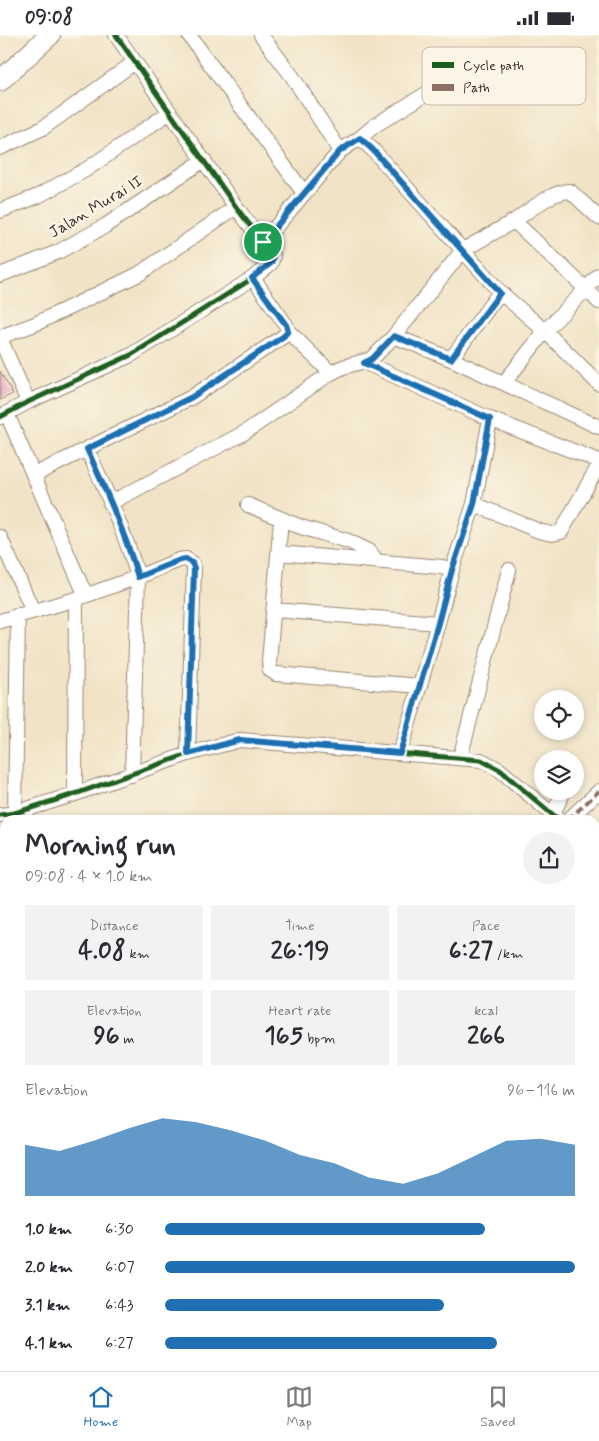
<!DOCTYPE html>
<html lang="en">
<head>
<meta charset="utf-8">
<style>
  :root { --surface:#fff; --page:#f2f2f3; --text:#2b2b33; --muted:#7c7c81; --line:#e1e1e2; --accent:#1f6fb2 }
  body { margin:0; font-family:Mynerve,sans-serif; background:var(--page); color:var(--text); height:100vh; display:flex; flex-direction:column; font-size:19px; white-space:nowrap }
  * { box-sizing:border-box; margin:0 }
  p { font-size:16px; color:var(--muted) }
  .icon { flex:none; width:28px; height:28px; fill:none; stroke:currentColor; stroke-width:2; stroke-linecap:round; stroke-linejoin:round }
  .map { position:relative; flex:1; overflow:hidden }
  .drawer { position:absolute; left:0px; top:780px; width:600px; height:556px; display:flex; flex-direction:column; background:var(--surface); border-radius:15px 15px 0 0; box-shadow:0 2px 8px #0003 }
  .drawer>* { flex:none }
  .buttons { position:absolute; left:534px; top:655px; display:grid; gap:10px }
  .buttons a { display:grid; place-items:center; width:50px; height:50px; border-radius:50%; background:var(--surface); box-shadow:0 2px 8px #0003; font-size:25px }
  .pin { position:absolute; display:grid; place-items:center; width:42px; height:42px; color:#fff; margin:-21px; border:2px solid #fff; border-radius:50%; box-shadow:0 1px 5px #0007 }
  .round { display:grid; place-items:center; flex:none; width:52px; height:52px; border-radius:26px; background:var(--page) }
  .headline { display:flex; align-items:center; justify-content:space-between; height:85px; padding:0 25px }
  h1 { font-size:28px; font-weight:800; line-height:38px }
  .metrics { display:grid; grid-template-columns:repeat(3,1fr); gap:8px; height:85px; padding:5px 25px }
  .metrics div { display:grid; align-content:center; border-radius:0px; background:var(--page); text-align:center }
  .metrics b { font-size:25px; font-weight:800 }
  .metrics small { font-size:14px; font-weight:400 }
  .metrics p { font-size:14px }
  .chart { height:140px; padding:10px 25px }
  .chart p { display:flex; justify-content:space-between }
  .chart svg { width:100%; height:90px; margin-top:5px; fill:var(--accent); opacity:.7 }
  ul { padding:0 25px; list-style:none; font-size:16px }
  li { display:grid; grid-template-columns:80px 60px 1fr; align-items:center; height:38px }
  li i { height:12px; border-radius:6px; background:var(--accent) }
  .status { display:flex; justify-content:space-between; align-items:center; height:35px; padding:0 25px; background:var(--surface); direction:ltr }
  .status svg { height:14px; fill:currentColor }
  .dock { display:flex; justify-content:space-around; align-items:center; height:70px; border-top:1px solid var(--line); background:var(--surface); font-size:14px; color:var(--muted) }
  .dock a { display:grid; justify-items:center; gap:2px }
  .dock .active { color:var(--accent) }
  .map>svg:first-child { display:block }
  .building { fill:#e9a0c2 }
  .lines { fill:none; stroke-linecap:round; stroke-linejoin:round }
  .minor-casing { stroke:#968672; stroke-width:16 }
  .secondary-casing { stroke:#968672; stroke-width:22 }
  .minor { stroke:#fff; stroke-width:14 }
  .secondary { stroke:#fff; stroke-width:20 }
  .quiet { stroke:#8d6e63; stroke-width:4; stroke-dasharray:8 4; stroke-linecap:butt }
  .cycleway-casing { stroke:#fcf5e5; stroke-width:8 }
  .cycleway { stroke:#1b5e20; stroke-width:5 }
  .route-casing { stroke:#fff; stroke-width:10 }
  .route { stroke:#1f6fb2; stroke-width:6 }
  .labels { text-anchor:middle; dominant-baseline:central; stroke-width:5; stroke-linejoin:round; paint-order:stroke }
  .street-label { font-size:16px; fill:#3b2a1e; stroke:#fcf5e5 }
  .key { fill:#fcf5e5; stroke:#c2b8a9; stroke-width:1 }
  .key-label { font-size:14px; fill:#3b2a1e }
</style>
</head>
<body>
<div class="status"><b>09:08</b><svg viewBox="0 0 49 12"><path d="M0 12V9h3v3zM5 12V6h3v6zM10 12V3h3v9zM15 12V0h3v12zM26 1h20v11H26zM47 4h2v5h-2z"/></svg></div>
<div class="map">
<svg width="599" height="1336" viewBox="0 0 599 1336">
  <rect width="100%" height="100%" fill="#fcf5e5"/>
  <filter id="ink" filterUnits="userSpaceOnUse"><feTurbulence type="fractalNoise" baseFrequency=".02" numOctaves="2"/><feDisplacementMap in="SourceGraphic" scale="10" xChannelSelector="R" yChannelSelector="G"/><feConvolveMatrix kernelMatrix="1 2 1 2 8 2 1 2 1" color-interpolation-filters="sRGB"/></filter>
  <filter id="wash" filterUnits="userSpaceOnUse"><feTurbulence type="fractalNoise" baseFrequency=".0096" numOctaves="4" result="noise"/><feDisplacementMap in="SourceGraphic" scale="20" xChannelSelector="R" yChannelSelector="G"/><feGaussianBlur stdDeviation="1.12" result="paint"/><feColorMatrix in="noise" values="0 0 0 0 0 0 0 0 0 0 0 0 0 0 0 0 0 1.4 0 .05"/><feComposite in="paint" operator="in"/></filter>
  <g filter="url(#wash)">
    <rect width="100%" height="100%" fill="#f1e3c6"/>
    <g id="blocks">
      <path class="building" d="M 0,336 L 13,359 L 0,365 Z"/>
    </g>
  </g>
  <g filter="url(#ink)">
    <use href="#blocks" fill-opacity="0" stroke="#968672" stroke-width="1"/>
    <g class="lines">
      <g class="minor-casing">
        <path id="minor" d="M 189,0 L 304,158
          M 261,0 L 292,41 L 340,116
          M 360,103 L 374,91 L 442,49 L 485,27
          M 0,113 L 43,93 L 135,27
          M 0,176 L 38,161 L 87,134 L 170,77
          M 514,186 C 529,176 552,156 570,156 L 599,183
          M 263,207 L 340,116 L 360,103 L 373,115 L 500,257 L 545,296 L 599,349
          M 0,240 L 58,217 L 105,191 L 204,125
          M 599,240 L 586,254 L 599,267
          M 394,301 L 451,324 L 599,392
          M 0,302 L 35,289 L 139,239 L 236,172
          M 0,303 L 28,367
          M 451,324 L 500,257
          M 364,327 L 490,384 L 599,426
          M 331,338 L 343,332 L 372,324 L 394,301 L 463,215 L 514,186 L 586,254 L 545,296 L 504,348
          M 7,379 L 81,550 L 87,560
          M 0,382 L 28,367 L 131,320 L 253,243 L 271,228 L 273,221 L 270,214 L 255,197 L 236,172 L 116,0
          M 87,414 C 106,456 125,498 138,542 L 132,740
          M 34,440 L 192,362 L 284,301 L 288,296 L 286,290 L 253,243
          M 110,468 L 244,398 L 331,338 L 288,296
          M 474,469 L 539,496 L 552,499 L 561,497 L 599,430
          M 248,470 L 301,492 L 348,506 L 369,516 L 377,526
          M 281,484 L 269,627 L 270,635 L 276,639 L 420,651
          M 0,502 L 33,576
          M 279,518 L 442,532 L 452,535 L 438,588 L 400,718
          M 452,535 L 474,469 L 490,384
          M 274,575 L 438,588
          M 0,586 L 76,564 L 138,542 L 179,525 L 186,524 L 192,528 L 194,533 L 188,719
          M 460,723 L 509,535
          M 75,759 L 76,564
          M 15,778 L 18,580
          M 553,779 L 564,756
          M 0,780 L 15,778 L 75,759 L 188,719 L 240,705 L 481,725 L 500,735 L 559,785
          M 568,785 L 599,756
          M 595,822 L 599,826
          M 0,926 L 5,926
          M 595,1080 L 599,1078
          M 595,1273 L 599,1273
          M 595,1331 L 599,1310
          M 182,1336 L 186,1331
          M 294,1336 L 295,1331
          M 415,1336 L 416,1331
          M 474,1336 L 475,1331
          M 536,1336 L 536,1331"/>
      </g>
      <g class="secondary-casing">
        <path id="secondary" d="M 0,46 L 50,0"/>
      </g>
      <use href="#minor" class="minor"/>
      <use href="#secondary" class="secondary"/>
      <path class="quiet" d="M 568,785 L 599,756"/>
      <g class="cycleway-casing">
        <path id="cycleway" d="M 0,382 L 28,367 L 131,320 L 253,243 L 271,228 L 273,221 L 270,214 L 255,197 L 236,172 L 116,0
          M 0,780 L 15,778 L 75,759 L 188,719 L 240,705 L 481,725 L 500,735 L 559,785"/>
      </g>
      <use href="#cycleway" class="cycleway"/>
    </g>
  </g>
  <g class="lines" filter="url(#ink)">
    <g class="route-casing">
      <path id="route" d="M 360,103 L 373,115 L 500,258 L 451,324 L 394,301 L 372,324 L 364,328 L 490,384 L 474,469 L 452,535 L 438,588 L 400,718 L 240,705 L 188,719 L 194,533 L 192,528 L 186,524 L 180,525 L 138,542 C 125,498 106,456 87,414 L 192,362 L 284,301 L 288,296 L 286,290 L 252,243 L 271,228 C 275,220 269,213 263,207 L 340,116 Z"/>
    </g>
    <use href="#route" class="route"/>
  </g>
  <g class="labels">
    <g class="street-label">
      <text transform="translate(96 172) rotate(-31)">Jalan Murai II</text>
    </g>
  </g>
  <rect x="422" y="12" width="164" height="58" rx="8" class="key"/>
  <rect x="432" y="27" width="22" height="6" fill="#1b5e20"/>
  <rect x="432" y="49" width="22" height="7" fill="#8d6e63"/>
  <g class="key-label">
    <text x="463" y="35">Cycle path</text>
    <text x="463" y="57">Path</text>
  </g>
</svg>
<div class="buttons">
<a><svg class="icon" aria-label="locate" viewBox="0 0 24 24"><circle cx="12" cy="12" r="6"/><path d="M12 2v4M12 18v4M2 12h4M18 12h4"/></svg></a>
<a><svg class="icon" aria-label="layers" viewBox="0 0 24 24"><path d="M12 4l9 5-9 5-9-5zM3 14l9 5 9-5"/></svg></a>
</div>
<div class="pin" style="left:263px;top:207px;background:#1e9e55"><svg class="icon" aria-label="arrive" viewBox="0 0 24 24"><path d="M6 21V4h12l-3 4 3 4H6"/></svg></div>
<section class="drawer">
<div class="headline"><div><h1>Morning run</h1><p>09:08 · 4 × 1.0 km</p></div><a class="round"><svg class="icon" aria-label="share" viewBox="0 0 24 24"><path d="M12 15V3M7 8l5-5 5 5M5 13v7h14v-7"/></svg></a></div>
<div class="metrics">
<div><p>Distance</p><b>4.08<small> km</small></b></div>
<div><p>Time</p><b>26:19</b></div>
<div><p>Pace</p><b>6:27<small> /km</small></b></div>
</div>
<div class="metrics">
<div><p>Elevation</p><b>96<small> m</small></b></div>
<div><p>Heart rate</p><b>165<small> bpm</small></b></div>
<div><p>kcal</p><b>266</b></div>
</div>
<div class="chart"><p><span>Elevation</span>96–116 m</p>
<svg viewBox="0 0 160 44" preserveAspectRatio="none"><path d="M0 44V19L10 22L20 17L30 11L40 6L50 8L60 12L70 17L80 24L90 28L100 35L110 38L120 33L130 25L140 17L150 16L160 19V44z"/></svg>
</div>
<ul>
<li><b>1.0 km</b>6:30<i style="width:78%"></i></li>
<li><b>2.0 km</b>6:07<i style="width:100%"></i></li>
<li><b>3.1 km</b>6:43<i style="width:68%"></i></li>
<li><b>4.1 km</b>6:27<i style="width:81%"></i></li>
</ul>
</section>
</div>
<nav class="dock">
<a class="active"><svg class="icon" aria-label="home" viewBox="0 0 24 24"><path d="M3 11l9-7 9 7M6 9v11h12V9"/></svg>Home</a>
<a><svg class="icon" aria-label="map" viewBox="0 0 24 24"><path d="M3 6l6-2 6 2 6-2v14l-6 2-6-2-6 2zM9 4v14M15 6v14"/></svg>Map</a>
<a><svg class="icon" aria-label="saved" viewBox="0 0 24 24"><path d="M7 4h10v16l-5-4-5 4z"/></svg>Saved</a>
</nav>
</body>
</html>
